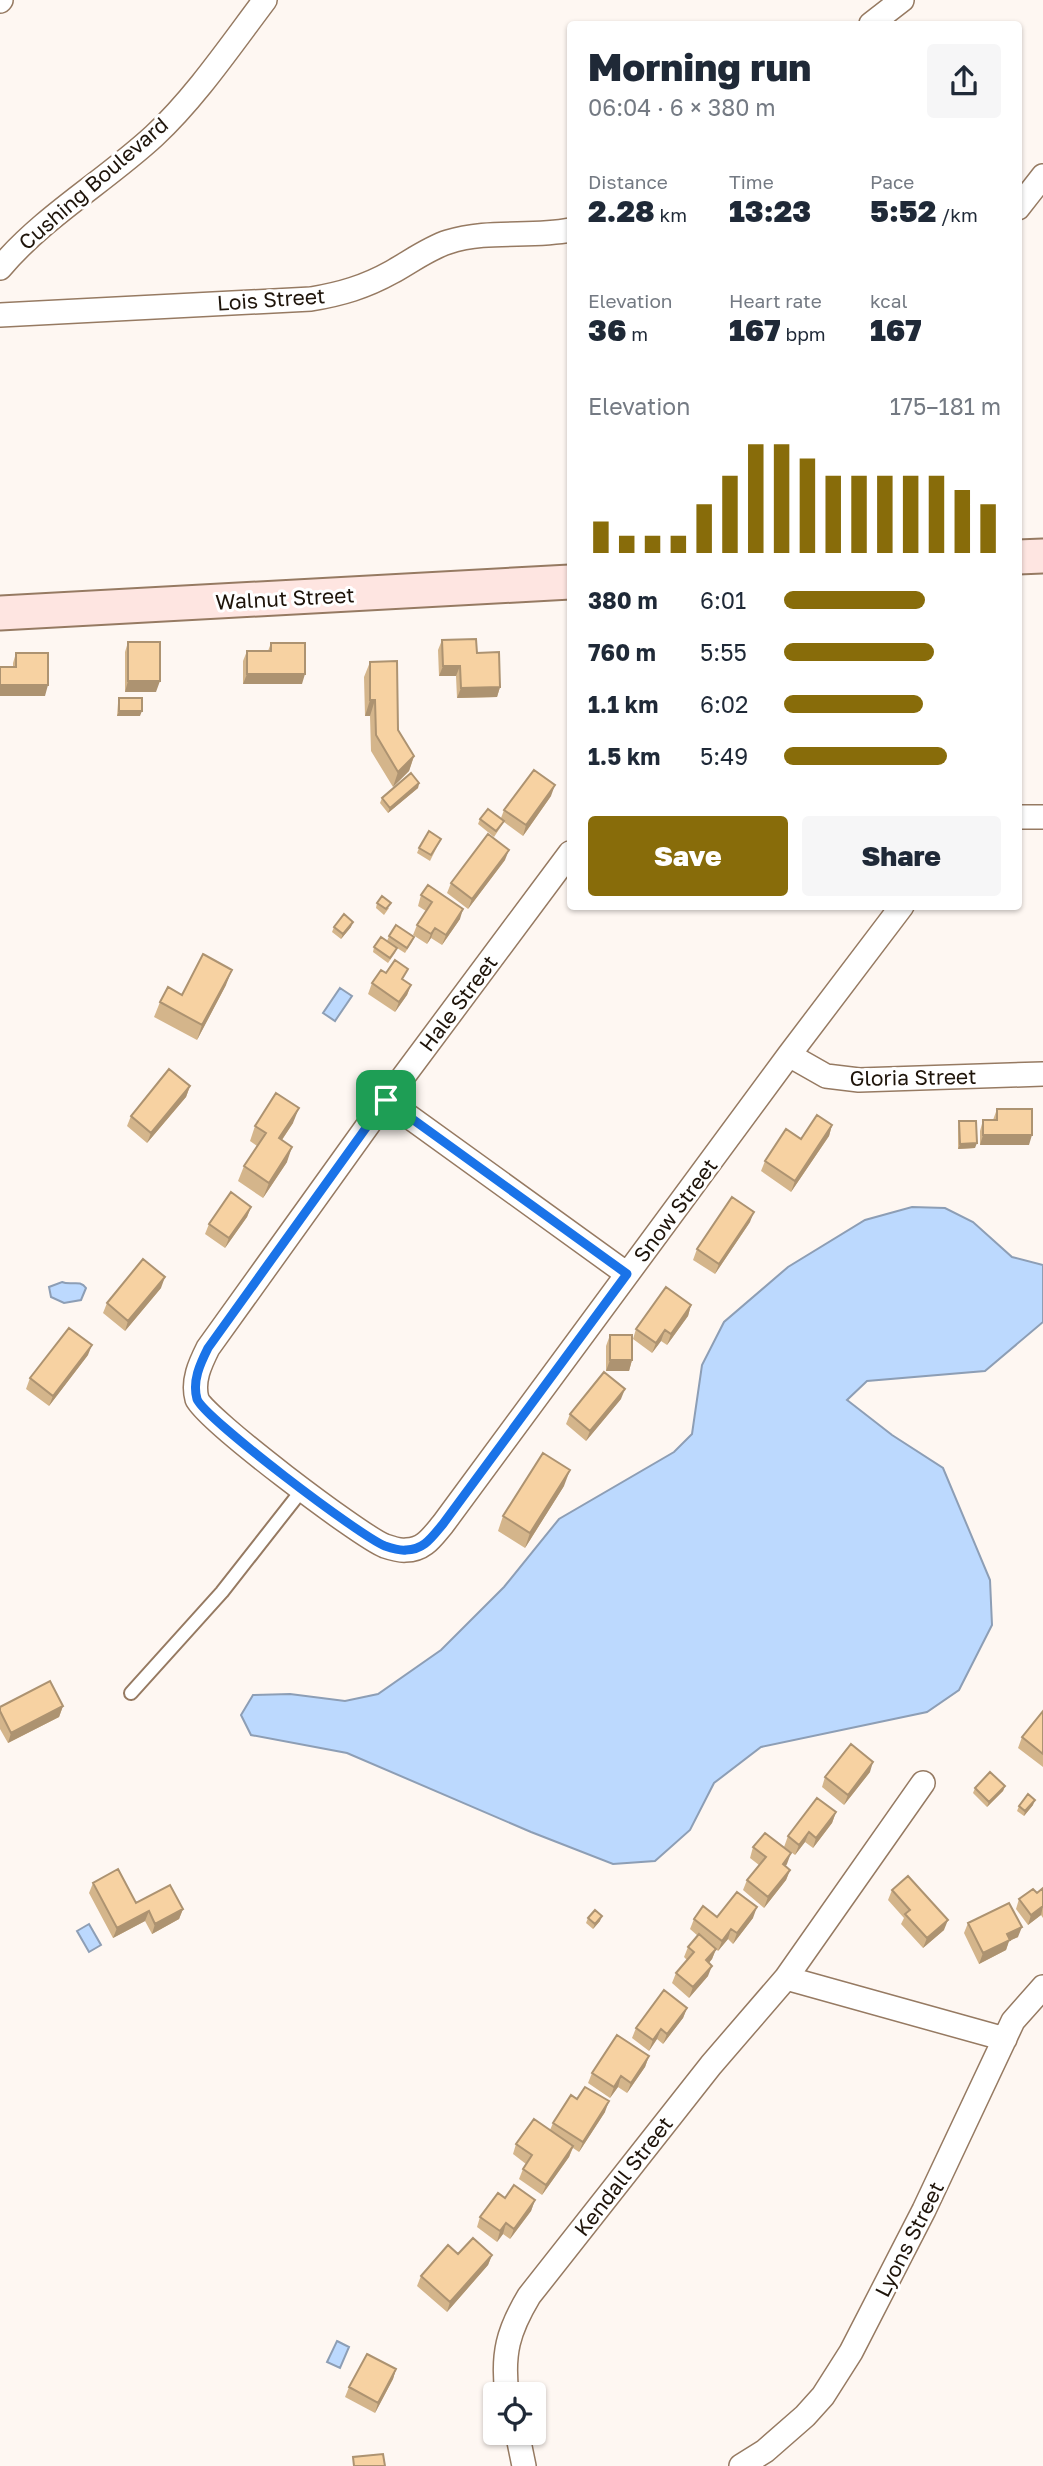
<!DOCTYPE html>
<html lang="en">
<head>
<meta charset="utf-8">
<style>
  :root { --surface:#fff; --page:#f6f6f7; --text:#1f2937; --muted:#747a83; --accent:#886c0a }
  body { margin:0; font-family:"Golos Text",sans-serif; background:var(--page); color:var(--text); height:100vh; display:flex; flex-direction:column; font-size:26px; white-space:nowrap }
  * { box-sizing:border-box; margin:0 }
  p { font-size:23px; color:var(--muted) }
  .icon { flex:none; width:38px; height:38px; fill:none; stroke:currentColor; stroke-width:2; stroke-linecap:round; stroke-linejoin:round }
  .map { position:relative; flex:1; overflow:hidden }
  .sheet { position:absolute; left:567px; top:21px; width:455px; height:889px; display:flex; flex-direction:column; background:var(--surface); border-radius:7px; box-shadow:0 2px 5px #0004 }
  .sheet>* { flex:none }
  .fabs { position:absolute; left:483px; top:2382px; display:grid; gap:14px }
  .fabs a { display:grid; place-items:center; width:63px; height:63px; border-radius:7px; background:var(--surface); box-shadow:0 2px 5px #0004; font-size:35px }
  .pin { position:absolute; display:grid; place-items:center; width:60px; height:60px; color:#fff; margin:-30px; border-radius:14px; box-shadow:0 4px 10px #0006 }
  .round { display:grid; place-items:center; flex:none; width:74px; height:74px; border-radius:7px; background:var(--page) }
  .headline { display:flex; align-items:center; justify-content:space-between; height:119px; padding:0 21px }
  h1 { font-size:38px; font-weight:800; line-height:52px }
  .stats { display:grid; grid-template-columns:repeat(3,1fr); gap:10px; height:119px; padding:7px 21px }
  .stats div { display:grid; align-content:center }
  .stats b { font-size:30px; font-weight:800 }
  .stats small { font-size:19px; font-weight:400 }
  .stats p { font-size:19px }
  .chart { height:196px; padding:14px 21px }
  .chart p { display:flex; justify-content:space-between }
  .chart svg { width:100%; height:126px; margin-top:7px; stroke:var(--accent); stroke-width:6 }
  .button { display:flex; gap:14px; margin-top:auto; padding:14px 21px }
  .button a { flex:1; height:80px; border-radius:7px; background:var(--accent); color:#fff; font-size:28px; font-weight:800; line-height:80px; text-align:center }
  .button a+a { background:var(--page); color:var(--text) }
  ul { padding:0 21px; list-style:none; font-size:23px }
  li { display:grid; grid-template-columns:112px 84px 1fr; align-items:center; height:52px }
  li i { height:18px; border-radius:9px; background:var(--accent) }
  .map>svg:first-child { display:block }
  .water { fill:#bcd9fe; stroke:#8d9eb5; stroke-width:2 }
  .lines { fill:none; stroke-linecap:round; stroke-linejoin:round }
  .lane-casing { stroke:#967a62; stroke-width:16 }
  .street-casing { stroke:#967a62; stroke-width:26 }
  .secondary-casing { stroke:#967a62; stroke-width:37 }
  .lane { stroke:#fff; stroke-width:12 }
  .street { stroke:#fff; stroke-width:23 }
  .secondary { stroke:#fee5e1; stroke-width:33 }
  .wall { fill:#d4b58b }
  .shaded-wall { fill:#ad9371 }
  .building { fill:#f7d2a2; stroke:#ad9371; stroke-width:2 }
  .route-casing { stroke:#fff; stroke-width:14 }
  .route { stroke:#1a73e8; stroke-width:9 }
  .labels { text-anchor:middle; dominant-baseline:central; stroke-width:6; stroke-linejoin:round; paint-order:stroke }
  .street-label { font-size:21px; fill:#1e140a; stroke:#fff }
</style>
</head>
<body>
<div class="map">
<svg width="1043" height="2466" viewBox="0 0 1043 2466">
  <rect width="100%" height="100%" fill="#fef7f2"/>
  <path class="water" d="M 340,988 L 352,996 L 335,1021 L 323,1013 Z
    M 912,1207 L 945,1208 L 973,1222 L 1012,1257 L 1043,1265 L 1043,1322 L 985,1371 L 867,1381 L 847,1400 L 892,1435 L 943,1468 L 990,1580 L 992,1625 L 959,1690 L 927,1712 L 761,1747 L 714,1783 L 690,1830 L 655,1861 L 613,1864 L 531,1832 L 347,1753 L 251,1735 L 241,1715 L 253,1695 L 290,1694 L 345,1701 L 378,1694 L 441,1650 L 504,1587 L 559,1519 L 674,1452 L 692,1434 L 702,1365 L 724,1322 L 788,1267 L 865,1220 Z
    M 62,1282 C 71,1286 80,1279 86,1288 L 81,1300 L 64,1303 L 51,1297 L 49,1287 Z
    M 89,1924 L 101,1945 L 89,1952 L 77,1931 Z
    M 337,2341 L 349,2347 L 340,2368 L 327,2362 Z"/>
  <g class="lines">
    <g class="lane-casing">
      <path id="lane" d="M 131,1693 L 222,1592 L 302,1490"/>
    </g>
    <g class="street-casing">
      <path id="street" d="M 0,1 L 1,0
        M 871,24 L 902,0
        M 1018,208 L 1043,176
        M 0,268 C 44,216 104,182 154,136 C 195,98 231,45 265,0
        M 0,315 L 311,299 C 341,294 365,287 392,272 C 410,262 429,248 448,242 C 488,229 531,238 570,230
        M 1018,817 L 1043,817
        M 570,853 L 386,1100 L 208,1348 C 200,1364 192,1381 197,1399 C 204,1418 361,1537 385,1546 C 391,1548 400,1551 406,1550 C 424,1550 432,1537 443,1524 L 789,1055 L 902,906
        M 789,1055 L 826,1076 L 859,1080 L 1043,1074
        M 386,1100 L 627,1274
        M 786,1978 L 1005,2039
        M 507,2394 C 502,2354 508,2331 529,2296 L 711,2065 L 786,1978 L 923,1783
        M 517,2432 L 524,2466
        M 741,2466 L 765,2451 L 805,2416 L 823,2396 L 851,2352 L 924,2210 L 1013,2021 L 1043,1987"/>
    </g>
    <g class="secondary-casing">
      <path id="secondary" d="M 1018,557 L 1043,556
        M 0,613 L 570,582"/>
    </g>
    <use href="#lane" class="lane"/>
    <use href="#street" class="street"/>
    <use href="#secondary" class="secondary"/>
  </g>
  <path class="wall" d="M 442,640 L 477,653 L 500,687 L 497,697 L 457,698 L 456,676 L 439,676 L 438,650 Z
    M 128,642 L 156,692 L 125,692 L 125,652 Z
    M 271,643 L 302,684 L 243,684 L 243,661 L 247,651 L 268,651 Z
    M 16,653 L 45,696 L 0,696 L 13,667 L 13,663 Z
    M 370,662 L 398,730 L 414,756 L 409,771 L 393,787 L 371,751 L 370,716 L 365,716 L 364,677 Z
    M 119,698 L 140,716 L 117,716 L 118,703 Z
    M 419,783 L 418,788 L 388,813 L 380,803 L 382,798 Z
    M 551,796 L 523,836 L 504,822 L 494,837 L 478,824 L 480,819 L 501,818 L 504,810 Z
    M 441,839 L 430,861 L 417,853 L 419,848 Z
    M 505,860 L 468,909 L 447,893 L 451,883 Z
    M 421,895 L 460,919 L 442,945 L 431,938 L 427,944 L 413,935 L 417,925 L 426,911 L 418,906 Z
    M 377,903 L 389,908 L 384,915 L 376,908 Z
    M 334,927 L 351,927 L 341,939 L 332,932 Z
    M 389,936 L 414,937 L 412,942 L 405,953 L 397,948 L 395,953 L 388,963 L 373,952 L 374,947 L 387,941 Z
    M 386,973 L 404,980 L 411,985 L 407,995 L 395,1012 L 368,994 L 372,983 Z
    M 226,985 L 197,1040 L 154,1017 L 160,1002 Z
    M 190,1086 L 186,1097 L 147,1143 L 127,1126 L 131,1116 Z
    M 997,1109 L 1029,1145 L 980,1145 L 980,1131 L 983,1120 L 993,1120 Z
    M 959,1121 L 975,1148 L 958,1149 L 958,1126 Z
    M 293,1123 L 282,1140 L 287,1162 L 263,1198 L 238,1181 L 244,1166 L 257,1146 L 250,1141 L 255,1126 Z
    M 832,1125 L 829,1136 L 791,1192 L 761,1171 L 765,1161 L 801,1139 Z
    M 251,1207 L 247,1217 L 225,1248 L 205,1234 L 209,1224 Z
    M 750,1222 L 715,1274 L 693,1260 L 697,1249 Z
    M 161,1288 L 125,1331 L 103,1313 L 107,1303 Z
    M 691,1305 L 688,1316 L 667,1345 L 661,1341 L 652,1353 L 633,1339 L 636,1329 Z
    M 610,1335 L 632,1360 L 629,1371 L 606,1371 L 606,1346 Z
    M 88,1355 L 49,1406 L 26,1389 L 30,1378 Z
    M 621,1399 L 586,1441 L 566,1424 L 570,1414 Z
    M 564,1486 L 525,1548 L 498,1531 L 503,1516 Z
    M 63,1706 L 59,1717 L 8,1743 L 0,1729 L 0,1707 Z
    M 1043,1711 L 1043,1767 L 1018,1748 L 1022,1737 Z
    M 870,1772 L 844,1805 L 822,1787 L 825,1777 Z
    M 1005,1786 L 1003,1791 L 987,1807 L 973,1793 L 975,1788 Z
    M 1033,1805 L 1024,1816 L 1017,1811 L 1019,1806 Z
    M 836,1812 L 832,1823 L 813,1848 L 805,1842 L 795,1855 L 784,1847 L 788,1836 Z
    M 753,1847 L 787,1864 L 785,1866 L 790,1870 L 786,1880 L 764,1908 L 743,1890 L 747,1880 L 759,1865 L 750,1858 Z
    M 93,1883 L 136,1903 L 183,1909 L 179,1919 L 152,1934 L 145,1921 L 113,1938 L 89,1893 Z
    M 1043,1888 L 1043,1918 L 1041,1915 L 1028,1925 L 1016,1909 L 1019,1899 L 1037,1893 Z
    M 892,1890 L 944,1930 L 923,1948 L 901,1924 L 904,1918 L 888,1900 Z
    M 717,1917 L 753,1918 L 733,1944 L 728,1939 L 718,1951 L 716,1949 L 712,1959 L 709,1963 L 708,1976 L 689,1998 L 672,1983 L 676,1973 L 687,1960 L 684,1957 L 688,1947 L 698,1936 L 690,1929 L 694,1919 Z
    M 588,1918 L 600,1921 L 593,1929 L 586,1923 Z
    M 968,1923 L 1018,1937 L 1009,1941 L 1006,1950 L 979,1964 L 964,1933 Z
    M 687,2008 L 683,2018 L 663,2044 L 657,2039 L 649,2051 L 632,2038 L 636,2028 Z
    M 649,2056 L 645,2067 L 627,2093 L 618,2087 L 610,2098 L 588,2083 L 592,2073 Z
    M 577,2099 L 605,2112 L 579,2152 L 573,2148 L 569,2157 L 542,2195 L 519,2179 L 523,2169 L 526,2164 L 513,2154 L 516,2144 L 550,2130 L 553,2123 Z
    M 505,2198 L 535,2200 L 531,2211 L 510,2239 L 503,2234 L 497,2242 L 477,2227 L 480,2217 Z
    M 458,2254 L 492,2255 L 488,2265 L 447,2312 L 417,2286 L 421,2276 Z
    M 396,2369 L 393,2379 L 375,2413 L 345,2397 L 349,2387 Z"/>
  <path class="shaded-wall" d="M 443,666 L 460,666 L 456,676 L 439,676 Z
    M 247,674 L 305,674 L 302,684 L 243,684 Z
    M 128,681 L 160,681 L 156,692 L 125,692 Z
    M 0,685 L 48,685 L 45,696 L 0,696 Z
    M 500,687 L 497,697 L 457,698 L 461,688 Z
    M 370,700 L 375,700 L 370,716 L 365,716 Z
    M 119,711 L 142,711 L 140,716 L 117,716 Z
    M 414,756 L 409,771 L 393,787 L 398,772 Z
    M 419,783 L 418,788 L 388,813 L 390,808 Z
    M 555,785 L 551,796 L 523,836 L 526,825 Z
    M 509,850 L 505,860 L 468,909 L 472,899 Z
    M 463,909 L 460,919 L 442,945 L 446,935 Z
    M 353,922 L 351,927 L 341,939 L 343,934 Z
    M 435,928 L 431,938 L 427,944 L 431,934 Z
    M 232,970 L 226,985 L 197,1040 L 202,1025 Z
    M 411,985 L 407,995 L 395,1012 L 399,1002 Z
    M 190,1086 L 186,1097 L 147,1143 L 151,1133 Z
    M 299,1108 L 293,1123 L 273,1153 L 279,1138 Z
    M 832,1125 L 829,1136 L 791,1192 L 795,1181 Z
    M 983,1135 L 1032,1135 L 1029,1145 L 980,1145 Z
    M 977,1143 L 975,1148 L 958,1149 L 960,1144 Z
    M 292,1147 L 287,1162 L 263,1198 L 269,1183 Z
    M 251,1207 L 247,1217 L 225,1248 L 229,1238 Z
    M 754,1212 L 750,1222 L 715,1274 L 719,1264 Z
    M 165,1277 L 161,1288 L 125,1331 L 128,1321 Z
    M 691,1305 L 688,1316 L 667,1345 L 671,1334 Z
    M 665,1330 L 661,1341 L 652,1353 L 656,1343 Z
    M 92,1345 L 88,1355 L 49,1406 L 53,1396 Z
    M 610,1360 L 632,1360 L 629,1371 L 606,1371 Z
    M 625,1389 L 621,1399 L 586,1441 L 590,1431 Z
    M 570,1470 L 564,1486 L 525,1548 L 530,1533 Z
    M 63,1706 L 59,1717 L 8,1743 L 11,1733 Z
    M 873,1762 L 870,1772 L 844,1805 L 848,1795 Z
    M 1005,1786 L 1003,1791 L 987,1807 L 989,1802 Z
    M 1035,1800 L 1033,1805 L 1024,1816 L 1025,1811 Z
    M 836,1812 L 832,1823 L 813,1848 L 816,1838 Z
    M 809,1832 L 805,1842 L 795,1855 L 799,1845 Z
    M 791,1853 L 787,1864 L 779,1874 L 783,1864 Z
    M 790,1870 L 786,1880 L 764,1908 L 768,1897 Z
    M 1043,1906 L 1041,1915 L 1028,1925 L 1031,1915 Z
    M 757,1907 L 753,1918 L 733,1944 L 737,1933 Z
    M 183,1909 L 179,1919 L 152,1934 L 155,1924 Z
    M 149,1911 L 145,1921 L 113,1938 L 117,1928 Z
    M 602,1916 L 600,1921 L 593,1929 L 595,1924 Z
    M 948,1920 L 944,1930 L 923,1948 L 927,1938 Z
    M 1022,1927 L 1018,1937 L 1009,1941 L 1006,1950 L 979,1964 L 983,1953 L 1007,1934 Z
    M 731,1929 L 728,1939 L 718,1951 L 722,1941 Z
    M 716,1949 L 712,1959 L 702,1971 L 706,1960 Z
    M 712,1966 L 708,1976 L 689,1998 L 693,1987 Z
    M 687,2008 L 683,2018 L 663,2044 L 667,2034 Z
    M 661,2029 L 657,2039 L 649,2051 L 653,2040 Z
    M 649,2056 L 645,2067 L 627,2093 L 631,2083 Z
    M 621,2076 L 618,2087 L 610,2098 L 614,2087 Z
    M 609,2101 L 605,2112 L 579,2152 L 583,2142 Z
    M 573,2146 L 569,2157 L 542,2195 L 546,2185 Z
    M 535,2200 L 531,2211 L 510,2239 L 514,2229 Z
    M 506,2223 L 503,2234 L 497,2242 L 500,2231 Z
    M 492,2255 L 488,2265 L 447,2312 L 450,2302 Z
    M 396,2369 L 393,2379 L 375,2413 L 378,2403 Z"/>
  <path class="building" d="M 476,639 L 477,653 L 499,652 L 500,687 L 461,688 L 460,666 L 443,666 L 442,640 Z
    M 128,642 L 160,642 L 160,681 L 128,681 Z
    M 271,643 L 305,643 L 305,674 L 247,674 L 247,651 L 271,651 Z
    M 16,653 L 48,653 L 48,685 L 0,685 L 0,667 L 16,667 Z
    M 397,661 L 398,730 L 414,756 L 398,772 L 376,735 L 375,700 L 370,700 L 370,662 Z
    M 119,698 L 142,698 L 142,711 L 119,711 Z
    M 534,770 L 555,785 L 526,825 L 504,810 Z
    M 411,773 L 419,783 L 390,808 L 382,798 Z
    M 488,809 L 504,821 L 496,831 L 480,819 Z
    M 429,831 L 441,839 L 431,855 L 419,848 Z
    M 488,834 L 509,850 L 472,899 L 451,883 Z
    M 428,885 L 463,909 L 446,935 L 435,928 L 431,934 L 417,925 L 432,902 L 421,895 Z
    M 382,896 L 391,903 L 386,909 L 377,903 Z
    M 344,914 L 353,922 L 343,934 L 334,927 Z
    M 396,925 L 414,937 L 407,948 L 389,936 Z
    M 381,937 L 397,948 L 390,958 L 374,947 Z
    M 203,954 L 232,970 L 202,1025 L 160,1002 L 168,987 L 182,995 Z
    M 395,960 L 408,969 L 402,979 L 411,985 L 399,1002 L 372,983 L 381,970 L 386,973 Z
    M 169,1069 L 190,1086 L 151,1133 L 131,1116 Z
    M 276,1093 L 299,1108 L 279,1138 L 292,1147 L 269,1183 L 244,1166 L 266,1133 L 255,1126 Z
    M 997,1109 L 1032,1109 L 1032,1135 L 983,1135 L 983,1120 L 997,1120 Z
    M 817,1115 L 832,1125 L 795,1181 L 765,1161 L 786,1129 L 801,1139 Z
    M 959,1121 L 976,1121 L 977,1143 L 960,1144 Z
    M 231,1192 L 251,1207 L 229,1238 L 209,1224 Z
    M 732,1197 L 754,1212 L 719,1264 L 697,1249 Z
    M 143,1259 L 165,1277 L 128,1321 L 107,1303 Z
    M 666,1287 L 691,1305 L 671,1334 L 665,1330 L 656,1343 L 636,1329 Z
    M 69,1328 L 92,1345 L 53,1396 L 30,1378 Z
    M 610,1335 L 632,1335 L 632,1360 L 610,1360 Z
    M 604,1372 L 625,1389 L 590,1431 L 570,1414 Z
    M 543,1453 L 570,1470 L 530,1533 L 503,1516 Z
    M 50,1681 L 63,1706 L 11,1733 L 0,1711 L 0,1707 Z
    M 1043,1711 L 1043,1754 L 1022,1737 Z
    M 851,1744 L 873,1762 L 848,1795 L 825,1777 Z
    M 990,1772 L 1005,1786 L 989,1802 L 975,1788 Z
    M 1028,1794 L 1035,1800 L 1025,1811 L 1019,1806 Z
    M 817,1798 L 836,1812 L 816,1838 L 809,1832 L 799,1845 L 788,1836 Z
    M 765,1833 L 791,1853 L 783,1864 L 790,1870 L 768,1897 L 747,1880 L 766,1857 L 753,1847 Z
    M 118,1869 L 136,1903 L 170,1885 L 183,1909 L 155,1924 L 149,1911 L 117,1928 L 93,1883 Z
    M 908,1876 L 948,1920 L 927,1938 L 905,1914 L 910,1910 L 892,1890 Z
    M 1043,1888 L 1043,1906 L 1031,1915 L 1019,1899 L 1033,1889 L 1037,1893 Z
    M 737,1892 L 757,1907 L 737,1933 L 731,1929 L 722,1941 L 694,1919 L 703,1906 L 717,1917 Z
    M 1009,1903 L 1022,1927 L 1007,1934 L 1010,1940 L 983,1953 L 968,1923 Z
    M 595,1910 L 602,1916 L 595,1924 L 588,1918 Z
    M 699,1934 L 716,1949 L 706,1960 L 712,1966 L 693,1987 L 676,1973 L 694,1952 L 688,1947 Z
    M 664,1990 L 687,2008 L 667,2034 L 661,2029 L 653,2040 L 636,2028 Z
    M 617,2035 L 649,2056 L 631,2083 L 621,2076 L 614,2087 L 592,2073 Z
    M 585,2087 L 609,2101 L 583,2142 L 553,2123 L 571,2095 L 577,2099 Z
    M 534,2119 L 573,2146 L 546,2185 L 523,2169 L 532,2155 L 516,2144 Z
    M 514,2185 L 535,2200 L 514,2229 L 506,2223 L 500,2231 L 480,2217 L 498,2193 L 505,2198 Z
    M 473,2238 L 492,2255 L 450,2302 L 421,2276 L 448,2245 L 458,2254 Z
    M 367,2354 L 396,2369 L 378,2403 L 349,2387 Z
    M 383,2454 L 385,2466 L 354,2466 L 353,2457 Z"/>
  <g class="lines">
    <g class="route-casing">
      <path id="route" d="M 386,1100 L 627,1274 L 443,1524 C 432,1537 424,1550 406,1550 C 400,1551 391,1548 385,1546 C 361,1537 204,1418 197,1399 C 192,1381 200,1364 208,1348 Z"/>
    </g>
    <use href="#route" class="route"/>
  </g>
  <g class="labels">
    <g class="street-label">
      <text transform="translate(93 183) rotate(-41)">Cushing Boulevard</text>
      <text transform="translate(271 299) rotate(-4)">Lois Street</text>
      <text transform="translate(285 598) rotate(-3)">Walnut Street</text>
      <text transform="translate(458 1003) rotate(-53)">Hale Street</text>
      <text transform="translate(913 1077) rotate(-1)">Gloria Street</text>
      <text transform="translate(675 1210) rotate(-53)">Snow Street</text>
      <text transform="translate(623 2176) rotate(-52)">Kendall Street</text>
      <text transform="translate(909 2239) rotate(-63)">Lyons Street</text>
    </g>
  </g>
</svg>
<div class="fabs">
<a><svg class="icon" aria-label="locate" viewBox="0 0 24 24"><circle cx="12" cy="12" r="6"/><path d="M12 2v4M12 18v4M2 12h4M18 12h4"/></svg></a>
</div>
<div class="pin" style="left:386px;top:1100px;background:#1e9e55"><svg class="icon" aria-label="arrive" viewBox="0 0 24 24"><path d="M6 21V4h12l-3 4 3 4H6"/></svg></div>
<section class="sheet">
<div class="headline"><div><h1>Morning run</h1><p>06:04 · 6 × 380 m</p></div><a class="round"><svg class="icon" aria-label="share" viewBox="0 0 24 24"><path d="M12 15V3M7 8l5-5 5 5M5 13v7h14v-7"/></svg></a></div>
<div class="stats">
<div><p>Distance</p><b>2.28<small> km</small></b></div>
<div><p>Time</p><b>13:23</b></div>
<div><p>Pace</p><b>5:52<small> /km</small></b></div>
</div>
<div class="stats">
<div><p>Elevation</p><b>36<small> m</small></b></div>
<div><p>Heart rate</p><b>167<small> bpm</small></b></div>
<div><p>kcal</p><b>167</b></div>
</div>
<div class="chart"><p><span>Elevation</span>175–181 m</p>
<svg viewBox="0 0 160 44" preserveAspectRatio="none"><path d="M5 44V33M15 44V38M25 44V38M35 44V38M45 44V27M55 44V17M65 44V6M75 44V6M85 44V11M95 44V17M105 44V17M115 44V17M125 44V17M135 44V17M145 44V22M155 44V27"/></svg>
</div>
<ul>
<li><b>380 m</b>6:01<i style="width:65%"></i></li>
<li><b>760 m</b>5:55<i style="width:69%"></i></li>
<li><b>1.1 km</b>6:02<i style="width:64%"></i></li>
<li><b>1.5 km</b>5:49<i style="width:75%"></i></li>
</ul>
<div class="button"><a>Save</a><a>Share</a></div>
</section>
</div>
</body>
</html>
